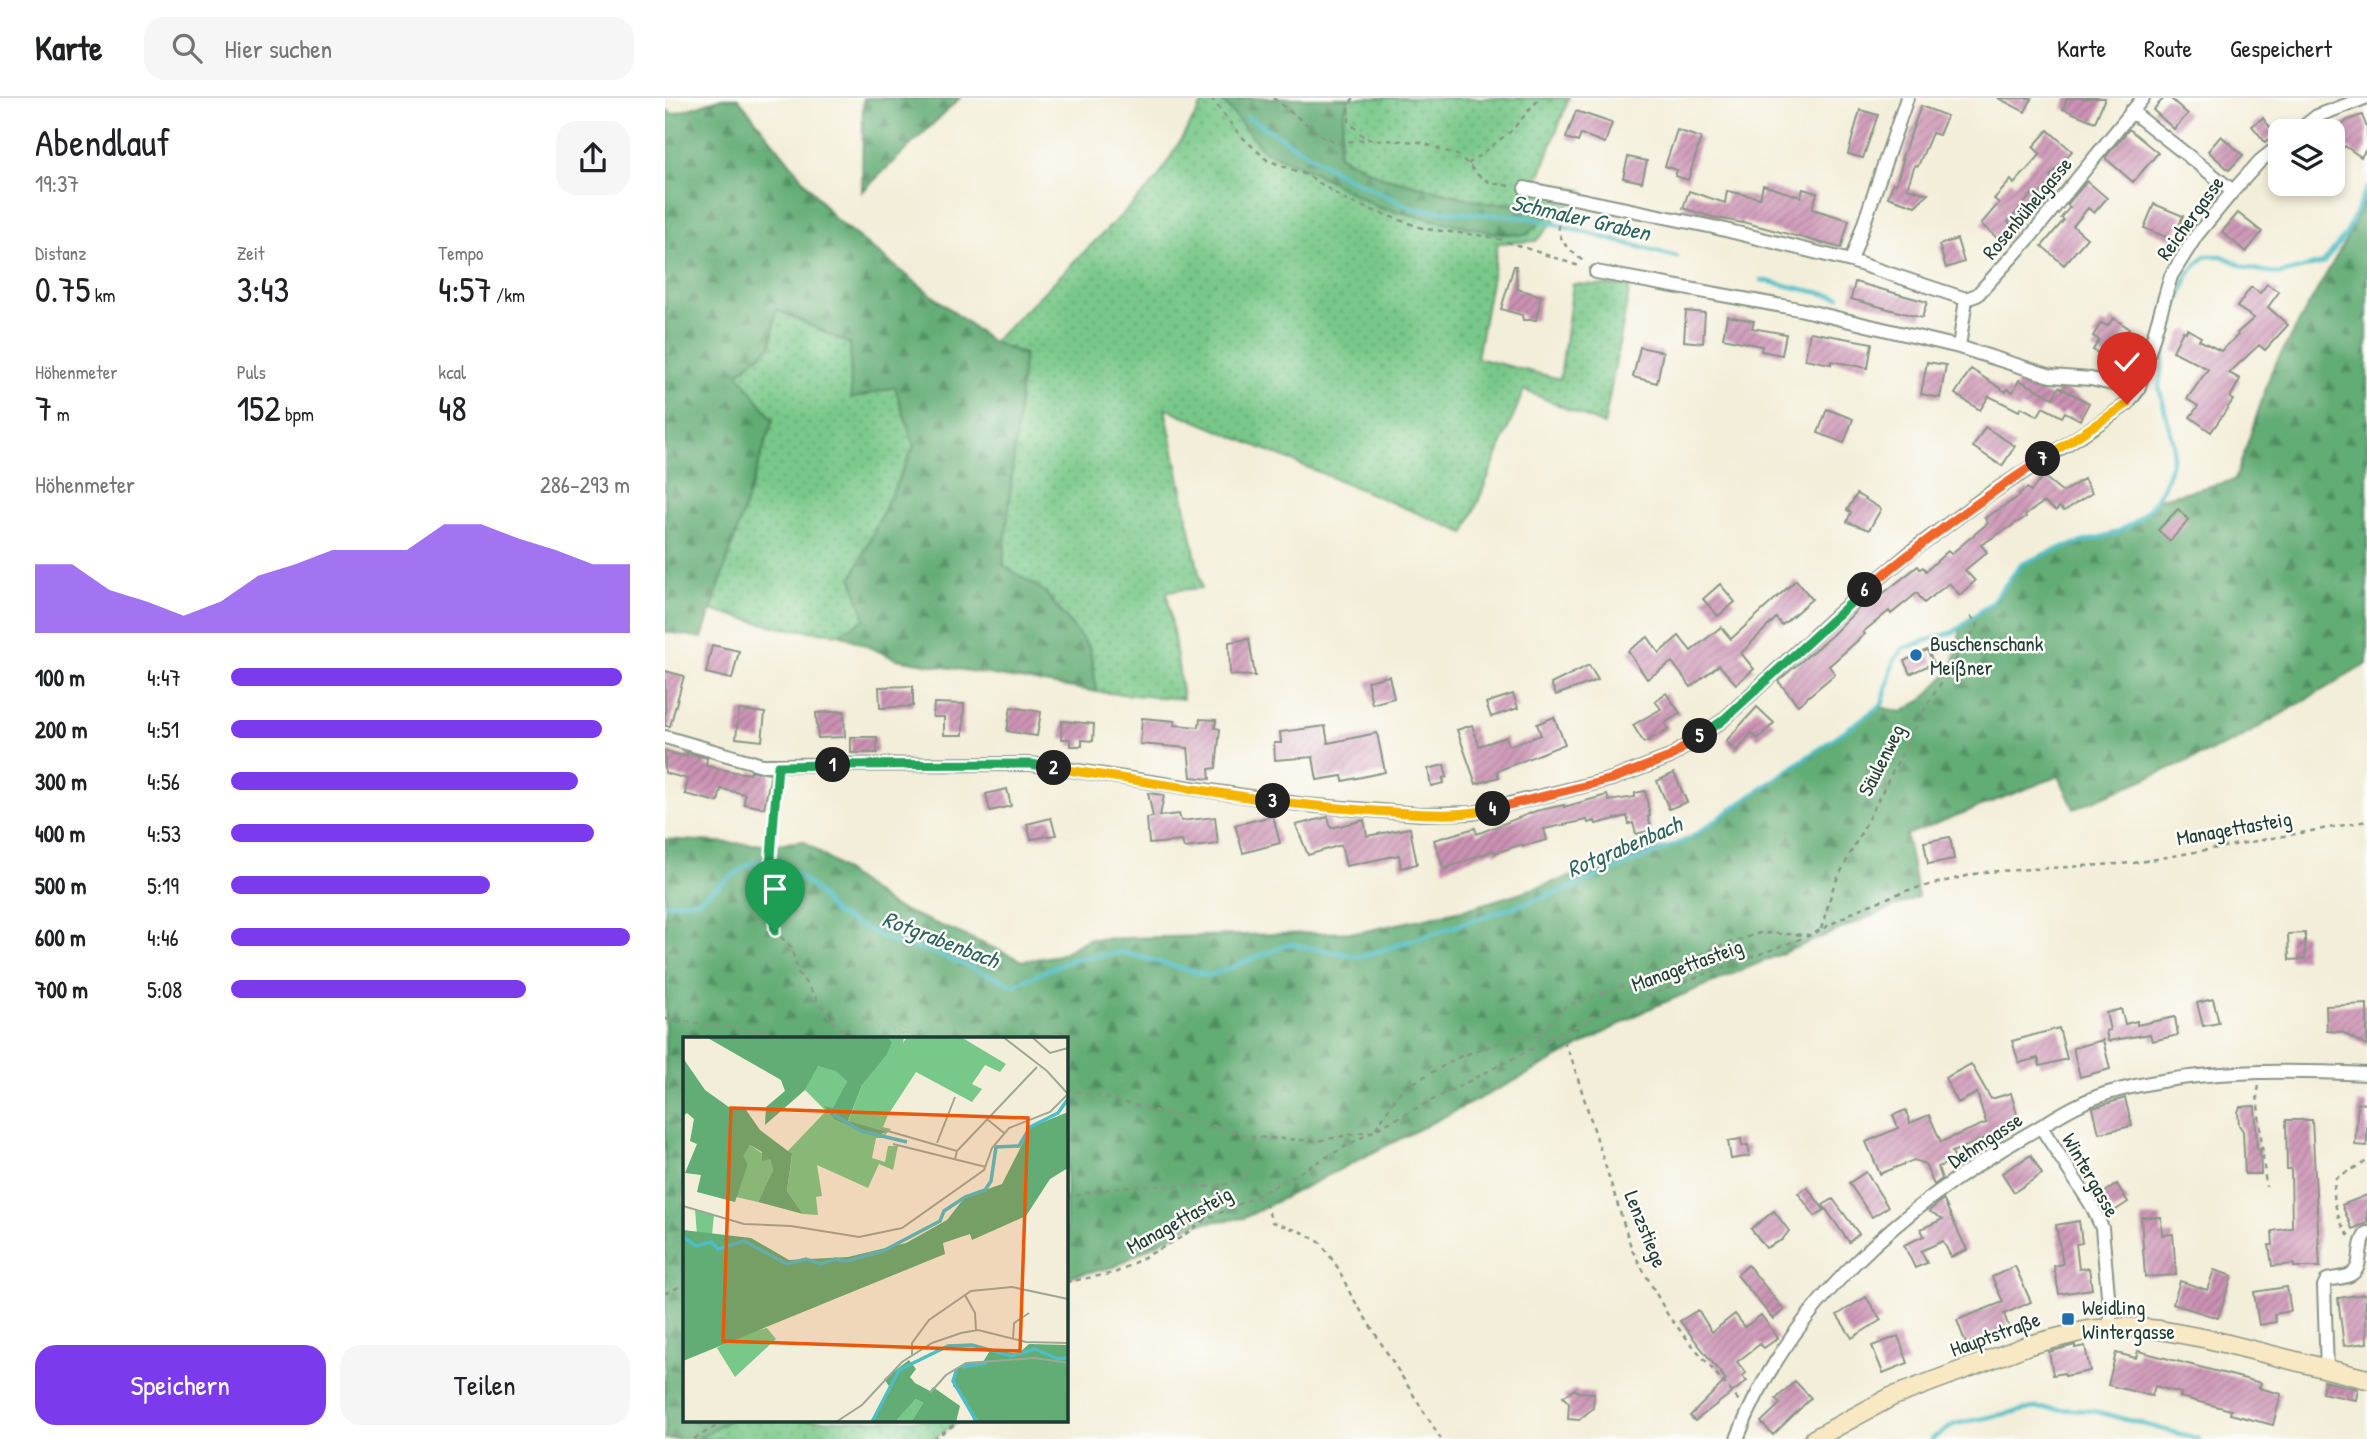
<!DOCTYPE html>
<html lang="de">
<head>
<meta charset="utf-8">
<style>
  :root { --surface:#fff; --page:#f6f6f6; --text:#202124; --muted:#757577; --line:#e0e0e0; --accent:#7c3aed }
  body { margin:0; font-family:"Patrick Hand",sans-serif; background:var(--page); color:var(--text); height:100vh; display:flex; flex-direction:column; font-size:26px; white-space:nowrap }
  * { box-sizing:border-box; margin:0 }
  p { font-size:23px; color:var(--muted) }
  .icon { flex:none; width:38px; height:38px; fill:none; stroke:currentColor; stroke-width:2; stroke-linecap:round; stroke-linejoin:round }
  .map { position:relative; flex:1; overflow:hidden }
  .sheet { display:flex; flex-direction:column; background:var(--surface); width:665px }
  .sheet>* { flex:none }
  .fabs { position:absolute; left:1603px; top:21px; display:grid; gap:14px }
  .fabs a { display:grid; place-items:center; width:77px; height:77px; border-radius:14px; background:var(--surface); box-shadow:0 4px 10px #0003; font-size:35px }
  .pin { position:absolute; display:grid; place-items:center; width:60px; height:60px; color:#fff; margin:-72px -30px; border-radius:50% 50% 50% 0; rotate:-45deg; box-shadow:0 0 7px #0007 }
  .pin .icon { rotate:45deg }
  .km { position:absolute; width:35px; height:35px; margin:-18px; border-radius:50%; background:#222; color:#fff; font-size:19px; line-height:35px; text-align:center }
  .round { display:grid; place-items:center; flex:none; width:74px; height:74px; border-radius:21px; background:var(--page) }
  .headline { display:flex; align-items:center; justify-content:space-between; height:119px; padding:0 35px }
  h1 { font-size:38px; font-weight:600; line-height:52px }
  .stats { display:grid; grid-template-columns:repeat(3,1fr); gap:10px; height:119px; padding:7px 35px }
  .stats div { display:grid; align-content:center }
  .stats b { font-size:35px; font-weight:600 }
  .stats small { font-size:19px; font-weight:400 }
  .stats p { font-size:19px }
  .chart { height:196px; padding:14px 35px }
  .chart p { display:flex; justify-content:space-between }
  .chart svg { width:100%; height:126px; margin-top:7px; fill:var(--accent); opacity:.7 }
  .cta { display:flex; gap:14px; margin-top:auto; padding:14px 35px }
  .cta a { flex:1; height:80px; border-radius:21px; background:var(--accent); color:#fff; font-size:28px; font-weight:600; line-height:80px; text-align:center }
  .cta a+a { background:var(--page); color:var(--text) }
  ul { padding:0 35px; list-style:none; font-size:23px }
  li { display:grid; grid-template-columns:112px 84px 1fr; align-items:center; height:52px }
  li i { height:18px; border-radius:9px; background:var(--accent) }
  header { display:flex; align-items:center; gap:42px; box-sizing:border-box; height:98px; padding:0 35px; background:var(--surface); border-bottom:2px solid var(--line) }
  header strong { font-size:33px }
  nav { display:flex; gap:38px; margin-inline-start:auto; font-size:24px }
  .search { width:490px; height:63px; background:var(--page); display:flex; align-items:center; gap:18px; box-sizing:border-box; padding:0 24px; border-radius:21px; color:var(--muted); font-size:26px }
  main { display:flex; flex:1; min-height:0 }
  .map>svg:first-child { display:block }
  .grass { fill:url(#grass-dots); stroke:#4c825e; stroke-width:2 }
  .forest { fill:url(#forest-firs); stroke:#407454; stroke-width:2 }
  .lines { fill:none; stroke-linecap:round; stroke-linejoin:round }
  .stream { stroke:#4fbdc5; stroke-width:4.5 }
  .building { fill:url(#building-hatch) }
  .minor-casing { stroke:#899686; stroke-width:16 }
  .secondary-casing { stroke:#899686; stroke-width:21 }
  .path { stroke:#899686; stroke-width:2.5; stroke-dasharray:5 5; stroke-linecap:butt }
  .minor { stroke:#fff; stroke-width:12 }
  .secondary { stroke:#f8e8c3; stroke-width:18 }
  .split-1-casing { stroke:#fff; stroke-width:14 }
  .split-2-casing { stroke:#fff; stroke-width:14 }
  .split-3-casing { stroke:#fff; stroke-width:14 }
  .split-4-casing { stroke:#fff; stroke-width:14 }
  .split-5-casing { stroke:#fff; stroke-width:14 }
  .split-6-casing { stroke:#fff; stroke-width:14 }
  .split-7-casing { stroke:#fff; stroke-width:14 }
  .split-8-casing { stroke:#fff; stroke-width:14 }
  .split-1 { stroke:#22a559; stroke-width:9 }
  .split-2 { stroke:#22a559; stroke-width:9 }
  .split-3 { stroke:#f5b400; stroke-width:9 }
  .split-4 { stroke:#f5b400; stroke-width:9 }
  .split-5 { stroke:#f0652b; stroke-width:9 }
  .split-6 { stroke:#22a559; stroke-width:9 }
  .split-7 { stroke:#f0652b; stroke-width:9 }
  .split-8 { stroke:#f5b400; stroke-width:9 }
  .poi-dot { fill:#1f6fb2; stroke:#fdfcf7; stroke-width:2.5 }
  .labels { text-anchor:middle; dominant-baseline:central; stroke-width:5; stroke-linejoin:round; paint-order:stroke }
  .street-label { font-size:21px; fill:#1f3d34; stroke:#fdfcf7 }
  .poi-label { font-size:21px; fill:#1f3d34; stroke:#fdfcf7; text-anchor:start }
  .water-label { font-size:23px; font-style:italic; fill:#2d6360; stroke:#fdfcf7 }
  .inset-river { fill:none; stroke:#4fbdc5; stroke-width:3.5 }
  .inset-road { fill:none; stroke:#9ea797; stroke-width:2 }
  .view { fill:#e8590c; fill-opacity:0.15; stroke:#e8590c; stroke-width:3.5 }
  .inset-edge { fill:none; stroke:#1f3d34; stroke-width:3.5 }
</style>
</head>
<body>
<header>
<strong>Karte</strong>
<div class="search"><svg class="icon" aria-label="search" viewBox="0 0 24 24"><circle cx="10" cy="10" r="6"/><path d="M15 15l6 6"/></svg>Hier suchen</div>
<nav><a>Karte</a><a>Route</a><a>Gespeichert</a></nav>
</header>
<main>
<section class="sheet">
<div class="headline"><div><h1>Abendlauf</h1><p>19:37</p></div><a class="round"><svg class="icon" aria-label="share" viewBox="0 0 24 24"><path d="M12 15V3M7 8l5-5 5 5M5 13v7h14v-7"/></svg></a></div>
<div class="stats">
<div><p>Distanz</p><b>0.75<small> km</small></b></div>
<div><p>Zeit</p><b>3:43</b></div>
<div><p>Tempo</p><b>4:57<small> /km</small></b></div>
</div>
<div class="stats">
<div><p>Höhenmeter</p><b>7<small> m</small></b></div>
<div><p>Puls</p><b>152<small> bpm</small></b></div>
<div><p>kcal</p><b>48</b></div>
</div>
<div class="chart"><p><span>Höhenmeter</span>286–293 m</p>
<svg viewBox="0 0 160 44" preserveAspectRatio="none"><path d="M0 44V20L10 20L20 29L30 33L40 38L50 33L60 24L70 20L80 15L90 15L100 15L110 6L120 6L130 11L140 15L150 20L160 20V44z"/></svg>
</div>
<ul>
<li><b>100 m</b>4:47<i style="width:98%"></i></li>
<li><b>200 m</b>4:51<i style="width:93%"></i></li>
<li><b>300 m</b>4:56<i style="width:87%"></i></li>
<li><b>400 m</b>4:53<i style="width:91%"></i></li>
<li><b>500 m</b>5:19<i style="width:65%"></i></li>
<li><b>600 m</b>4:46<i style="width:100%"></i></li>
<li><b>700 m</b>5:08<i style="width:74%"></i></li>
</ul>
<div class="cta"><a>Speichern</a><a>Teilen</a></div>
</section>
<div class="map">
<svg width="1702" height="1341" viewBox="0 0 1702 1341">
  <defs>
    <pattern id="grass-dots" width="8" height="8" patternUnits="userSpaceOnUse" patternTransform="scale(1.75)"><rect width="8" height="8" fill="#78c889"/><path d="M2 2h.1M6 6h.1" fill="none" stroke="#62a471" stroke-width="1.8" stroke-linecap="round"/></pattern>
    <pattern id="forest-firs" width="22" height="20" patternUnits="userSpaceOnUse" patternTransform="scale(1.75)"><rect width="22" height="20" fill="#62ac75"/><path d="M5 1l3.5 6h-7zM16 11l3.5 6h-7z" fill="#508d61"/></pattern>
    <pattern id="building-hatch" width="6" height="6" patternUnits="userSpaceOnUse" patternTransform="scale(1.75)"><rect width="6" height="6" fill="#cc92b4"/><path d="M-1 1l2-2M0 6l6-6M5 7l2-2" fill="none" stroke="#a57893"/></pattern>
  </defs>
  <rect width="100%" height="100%" fill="#fdfcf7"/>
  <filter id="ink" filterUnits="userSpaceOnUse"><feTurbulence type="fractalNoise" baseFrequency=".0143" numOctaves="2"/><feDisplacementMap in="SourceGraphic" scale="14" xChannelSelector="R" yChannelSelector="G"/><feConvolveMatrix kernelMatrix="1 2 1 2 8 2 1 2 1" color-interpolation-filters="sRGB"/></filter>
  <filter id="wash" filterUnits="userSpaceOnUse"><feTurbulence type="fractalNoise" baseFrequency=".00686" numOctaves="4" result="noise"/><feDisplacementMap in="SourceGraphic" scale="28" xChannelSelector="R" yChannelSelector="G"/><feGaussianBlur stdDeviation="1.57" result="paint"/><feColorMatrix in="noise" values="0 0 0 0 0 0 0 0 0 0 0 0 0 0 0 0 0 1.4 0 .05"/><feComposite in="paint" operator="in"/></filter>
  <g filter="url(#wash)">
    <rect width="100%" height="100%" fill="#f3eed9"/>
    <path class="grass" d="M 541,0 L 555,0 L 599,53 L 645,72 L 714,110 L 831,135 L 861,137 L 895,107 L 821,105 L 717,79 L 673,57 L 679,15 L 684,0 L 904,0 L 872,85 L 918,92 L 871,143 L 833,145 L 812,260 L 895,281 L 908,186 L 965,188 L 939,327 L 859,292 L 800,435 L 500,310 L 537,490 L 502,493 L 518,601 L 432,594 L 425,551 L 379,493 L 338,467 L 359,256 L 328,244 L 491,83 Z
      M 111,211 L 185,246 L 230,288 L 249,348 L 187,480 L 200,521 L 174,536 L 117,530 L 45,512 L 108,322 L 72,275 L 106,248 Z
      M 64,1322 L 296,1322 L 268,1341 L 33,1341 Z"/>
    <path class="forest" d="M 57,0 L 73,0 L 170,121 L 327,244 L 359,256 L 338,467 L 379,493 L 425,551 L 432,594 L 231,561 L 174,536 L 200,521 L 187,480 L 249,348 L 230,289 L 186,301 L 185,246 L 111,211 L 106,248 L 73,275 L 108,322 L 37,540 L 0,534 L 0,11 L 8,16 Z
      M 198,0 L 295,0 L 197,94 Z
      M 555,0 L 684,0 L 679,15 L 673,57 L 717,79 L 821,105 L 896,107 L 861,137 L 831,135 L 714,110 L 645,72 L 599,53 Z
      M 1702,97 L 1702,566 L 1570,643 L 1409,711 L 1394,678 L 1241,737 L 1253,799 L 981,912 L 861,977 L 579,1120 L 528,1126 L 449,1169 L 401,1179 L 401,940 L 19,940 L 19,1322 L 64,1322 L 33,1341 L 0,1341 L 0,741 L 103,747 L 139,743 L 227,808 L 294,835 L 358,863 L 394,857 L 423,841 L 696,834 L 802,811 L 1027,741 L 1215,609 L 1237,614 L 1258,601 L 1288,570 L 1296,529 C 1308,521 1321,512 1331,502 C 1340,491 1350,472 1362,464 C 1406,437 1461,447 1492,401 L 1570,382 L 1607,272 L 1685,134 Z"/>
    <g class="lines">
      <path class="stream" d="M 583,19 L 677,77 L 749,111 L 866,120 L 1012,159
        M 1096,182 L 1174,199
        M 0,806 L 34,802 L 81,768 L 99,762 L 120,767 L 151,792 L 167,814 L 230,845 L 262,852 L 349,887 L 406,862 L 457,854 L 545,878 L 625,846 L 696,859 L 900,792 L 1024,741 L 1217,607 L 1229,562 L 1239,550 L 1289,534 L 1326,505 L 1357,466 L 1398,449 L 1449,436 L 1470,424 L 1486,409 L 1499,387 L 1506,368 L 1509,348 L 1494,289 L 1498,263 L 1511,211 L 1524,175 L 1540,158 L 1557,158 L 1582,170 L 1615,176 L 1658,165 L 1681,136 L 1702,90
        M 1267,1341 L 1290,1326 L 1369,1310 L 1429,1313 L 1534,1341"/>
    </g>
    <g id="blocks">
      <path class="building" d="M 1333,0 L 1367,0 L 1360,14 Z
        M 1402,0 L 1440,0 L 1430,24 L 1398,11 Z
        M 1499,0 L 1505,0 L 1523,16 L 1509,31 L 1488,12 Z
        M 1256,8 L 1282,18 L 1274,37 L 1267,35 L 1253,68 L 1250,67 L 1242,90 L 1263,96 L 1250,108 L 1223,99 L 1228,85 L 1231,86 L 1238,62 L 1236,62 Z
        M 1195,12 L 1213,17 L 1198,60 L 1183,56 Z
        M 911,13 L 947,25 L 940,45 L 916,36 L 913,44 L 901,40 Z
        M 1697,17 L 1702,30 L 1702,50 L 1696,59 L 1680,48 L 1668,62 L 1668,33 L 1683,22 Z
        M 1598,20 L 1610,36 L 1600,44 L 1587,28 Z
        M 1464,31 L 1493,55 L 1468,84 L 1440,60 Z
        M 1012,32 L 1036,40 L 1023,82 L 1010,78 L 1012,72 L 1000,68 Z
        M 1383,32 L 1407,53 L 1385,78 L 1389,81 L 1373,98 L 1369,94 L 1343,124 L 1351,130 L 1338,145 L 1316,126 L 1334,105 L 1329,101 L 1346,82 L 1349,86 L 1376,56 L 1368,49 Z
        M 1556,38 L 1578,57 L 1564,72 L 1543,53 Z
        M 963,59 L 982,63 L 977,84 L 958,80 Z
        M 1422,83 L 1442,100 L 1429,115 L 1423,110 L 1408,128 L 1422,140 L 1399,167 L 1377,148 L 1399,122 L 1396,120 L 1405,109 L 1402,107 Z
        M 1098,87 L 1136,99 L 1138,91 L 1152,95 L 1147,111 L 1184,122 L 1176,150 L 1078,124 L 1078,125 L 1047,119 L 1018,110 L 1024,93 L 1060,105 L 1062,93 L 1095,100 Z
        M 1489,106 L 1518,118 L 1508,142 L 1479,130 Z
        M 1573,115 L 1597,134 L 1581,154 L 1557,134 Z
        M 1292,141 L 1299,164 L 1281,170 L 1274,147 Z
        M 849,168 L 851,168 L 852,191 L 876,198 L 871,222 L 858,222 L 857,217 L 836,211 Z
        M 1190,184 L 1262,204 L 1257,220 L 1186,201 Z
        M 1602,186 L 1614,194 L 1603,209 L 1623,227 L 1600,252 L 1594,247 L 1564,275 L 1575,281 L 1565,300 L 1568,302 L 1546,334 L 1525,319 L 1533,308 L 1522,301 L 1543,271 L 1508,253 L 1518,233 L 1521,234 L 1522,231 L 1536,239 L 1534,242 L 1556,253 L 1573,237 L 1572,235 L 1589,220 L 1572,209 L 1586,189 L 1595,195 Z
        M 1021,213 L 1040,215 L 1038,245 L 1019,243 Z
        M 1062,218 L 1089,223 L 1087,230 L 1121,236 L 1117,257 L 1096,253 L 1097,248 L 1058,240 Z
        M 1448,220 L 1464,230 L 1444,262 L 1428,252 L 1434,242 L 1428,238 L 1436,225 L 1443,228 Z
        M 1145,234 L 1207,245 L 1203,270 L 1166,263 L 1166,266 L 1140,261 Z
        M 975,249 L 998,254 L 992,285 L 968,279 Z
        M 1262,264 L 1281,267 L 1275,300 L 1256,296 Z
        M 1306,271 L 1341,294 L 1342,291 L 1348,294 L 1354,282 L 1388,300 L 1394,289 L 1424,305 L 1415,322 L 1400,314 L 1397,319 L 1378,309 L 1373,318 L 1356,309 L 1354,313 L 1324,298 L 1315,312 L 1290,296 Z
        M 1162,311 L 1188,321 L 1179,345 L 1153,335 Z
        M 1320,329 L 1350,348 L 1337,368 L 1308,349 Z
        M 1378,378 L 1398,394 L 1419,381 L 1427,395 L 1399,413 L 1394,409 L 1391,413 L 1379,404 L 1360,417 L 1361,419 L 1316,447 L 1322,454 L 1300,472 L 1310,483 L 1295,497 L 1284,485 L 1259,505 L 1252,495 L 1226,516 L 1224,513 L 1198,534 L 1200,536 L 1164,568 L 1170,576 L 1133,607 L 1113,583 L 1166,538 L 1203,501 L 1206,505 L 1253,468 L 1255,471 L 1258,469 L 1261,473 L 1283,453 L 1286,456 L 1323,425 L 1320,420 L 1355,398 L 1354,396 L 1362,390 L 1366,393 Z
        M 1192,396 L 1216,411 L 1204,432 L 1182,424 L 1186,414 L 1182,412 Z
        M 1513,411 L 1524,422 L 1505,443 L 1493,432 Z
        M 1131,482 L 1147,501 L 1117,527 L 1111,520 L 1076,555 L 1089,571 L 1071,586 L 1054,567 L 1026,589 L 1007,564 L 982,581 L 963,553 L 983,539 L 994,555 L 1014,538 L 1026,553 L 1056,529 L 1066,541 Z
        M 1055,486 L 1070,504 L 1053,518 L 1038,501 Z
        M 584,541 L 590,578 L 565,577 L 564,544 Z
        M 47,547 L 74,553 L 67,581 L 41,575 Z
        M 1262,552 L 1269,565 L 1245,576 L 1239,563 Z
        M 924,567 L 933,582 L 891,597 L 886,586 Z
        M 0,573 L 19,578 L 5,628 L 0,628 Z
        M 724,578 L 729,600 L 707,606 L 702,583 Z
        M 248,588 L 248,608 L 215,610 L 214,589 Z
        M 1001,595 L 1015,615 L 1000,625 L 1003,631 L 979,645 L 968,627 L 996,611 L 990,603 Z
        M 848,596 L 853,610 L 826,619 L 821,605 Z
        M 269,605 L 299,606 L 298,637 L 279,637 L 279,619 L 268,619 Z
        M 346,609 L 376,614 L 372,638 L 342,633 Z
        M 1092,609 L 1109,625 L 1093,641 L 1087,635 L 1071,653 L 1061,643 Z
        M 74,612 L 100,615 L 97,643 L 71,640 Z
        M 179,613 L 180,639 L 153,640 L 151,615 Z
        M 889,619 L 900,646 L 832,673 L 834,679 L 811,686 L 792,632 L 807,627 L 814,648 L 841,639 L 844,648 L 876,637 L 872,626 Z
        M 477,620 L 510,623 L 509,627 L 534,629 L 535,621 L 551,622 L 550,630 L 555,631 L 551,670 L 544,671 L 545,681 L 526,679 L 523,650 L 475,646 Z
        M 397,623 L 429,626 L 428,643 L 417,642 L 417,648 L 405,648 L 405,641 L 396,641 Z
        M 660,628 L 663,645 L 712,635 L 720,674 L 678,683 L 677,678 L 652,682 L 648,659 L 610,662 L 609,645 L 616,645 L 615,634 Z
        M 186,639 L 212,639 L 212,655 L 186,655 Z
        M 0,653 L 22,659 L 22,655 L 42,660 L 41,668 L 70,674 L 85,676 L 86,673 L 106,676 L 99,710 L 79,706 L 80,696 L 56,691 L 53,704 L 20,696 L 23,681 L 0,675 Z
        M 779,667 L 782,679 L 778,680 L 779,685 L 766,688 L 763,671 Z
        M 1009,675 L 1022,704 L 1004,711 L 992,683 Z
        M 342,691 L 346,708 L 325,713 L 321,696 Z
        M 980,693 L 985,718 L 983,719 L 987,732 L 971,736 L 968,725 L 964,726 L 962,718 L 931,726 L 930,723 L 923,725 L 922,722 L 879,731 L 882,742 L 858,748 L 858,746 L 830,755 L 829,752 L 779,771 L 769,742 L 810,730 L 812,736 L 871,713 L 899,707 L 899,709 L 942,697 L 944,703 L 970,699 L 970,695 Z
        M 483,695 L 499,697 L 495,718 L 514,716 L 516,723 L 550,719 L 553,746 L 519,750 L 517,743 L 484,746 L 482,720 L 488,719 Z
        M 608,718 L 615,745 L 578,755 L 570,727 Z
        M 663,719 L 666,730 L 699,722 L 702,738 L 745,730 L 752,766 L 736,770 L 734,757 L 681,768 L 676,747 L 643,757 L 631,727 Z
        M 386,720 L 391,737 L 366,741 L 362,726 Z
        M 1285,739 L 1289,761 L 1263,766 L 1259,744 Z
        M 1640,835 L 1640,861 L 1624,862 L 1623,836 Z
        M 1548,901 L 1554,925 L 1538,928 L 1532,905 Z
        M 1702,906 L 1702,948 L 1677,934 L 1662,933 L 1661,908 Z
        M 1456,911 L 1460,926 L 1472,923 L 1472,927 L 1510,919 L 1513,937 L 1487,943 L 1485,936 L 1443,943 L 1441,933 L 1445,932 L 1441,915 Z
        M 1394,930 L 1402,961 L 1375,968 L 1373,960 L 1354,965 L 1347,943 Z
        M 1438,942 L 1445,971 L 1415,979 L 1408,950 Z
        M 1306,966 L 1326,1001 L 1346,995 L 1353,1020 L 1342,1023 L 1344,1030 L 1335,1033 L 1335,1034 L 1287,1054 L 1291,1062 L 1273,1069 L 1277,1081 L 1269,1087 L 1260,1066 L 1249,1062 L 1215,1076 L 1201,1044 L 1233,1030 L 1228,1017 L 1241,1012 L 1245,1025 L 1264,1017 L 1276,1044 L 1321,1025 L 1312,995 L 1293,1005 L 1280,980 Z
        M 1460,1000 L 1467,1028 L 1434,1035 L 1428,1010 Z
        M 1693,1005 L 1702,1006 L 1702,1048 L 1690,1047 Z
        M 1590,1008 L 1592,1051 L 1595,1051 L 1596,1076 L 1580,1076 L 1578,1033 L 1574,1027 L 1573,1014 L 1575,1009 Z
        M 1621,1022 L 1647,1022 L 1655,1169 L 1629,1169 L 1629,1166 L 1607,1168 L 1604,1147 L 1608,1147 L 1607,1133 L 1627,1130 L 1626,1071 L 1622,1071 Z
        M 1076,1041 L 1077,1048 L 1083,1047 L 1085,1058 L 1066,1061 L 1063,1043 Z
        M 1366,1057 L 1377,1076 L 1349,1094 L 1337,1075 Z
        M 1201,1074 L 1223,1109 L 1207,1119 L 1184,1085 Z
        M 1452,1086 L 1463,1104 L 1448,1114 L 1436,1097 Z
        M 1142,1089 L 1159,1112 L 1150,1118 L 1133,1095 Z
        M 1702,1097 L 1702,1125 L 1687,1131 L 1677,1107 Z
        M 1168,1101 L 1194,1136 L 1184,1144 L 1158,1107 Z
        M 1278,1101 L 1302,1152 L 1286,1159 L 1278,1143 L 1256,1153 L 1262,1165 L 1250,1170 L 1239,1147 L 1259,1138 L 1256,1131 L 1278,1121 L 1264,1113 Z
        M 1109,1113 L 1124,1133 L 1117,1142 L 1101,1150 L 1086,1131 Z
        M 1476,1119 L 1496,1119 L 1497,1137 L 1508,1136 L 1511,1177 L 1480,1179 Z
        M 1414,1123 L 1417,1145 L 1411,1146 L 1414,1171 L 1424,1170 L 1427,1191 L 1394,1196 L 1389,1168 L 1398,1166 L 1391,1127 Z
        M 1083,1167 L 1119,1212 L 1108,1221 L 1072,1177 Z
        M 1350,1168 L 1366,1204 L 1339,1216 L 1345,1232 L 1329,1238 L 1328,1235 L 1301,1246 L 1292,1222 L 1338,1204 L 1327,1179 Z
        M 1549,1172 L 1567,1178 L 1553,1220 L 1508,1206 L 1515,1183 L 1542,1192 Z
        M 1622,1189 L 1626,1213 L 1609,1216 L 1611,1224 L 1594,1227 L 1589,1194 Z
        M 1700,1196 L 1702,1245 L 1679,1248 L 1673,1200 Z
        M 1201,1199 L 1216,1222 L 1187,1240 L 1172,1217 Z
        M 1033,1212 L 1047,1234 L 1070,1216 L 1080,1229 L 1096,1217 L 1113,1240 L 1099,1250 L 1095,1246 L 1072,1264 L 1081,1275 L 1077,1278 L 1082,1283 L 1030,1323 L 1025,1318 L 1061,1282 L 1015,1223 Z
        M 1233,1238 L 1243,1265 L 1218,1275 L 1207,1248 Z
        M 1410,1247 L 1410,1250 L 1420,1248 L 1425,1273 L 1400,1278 L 1399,1275 L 1388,1277 L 1384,1254 Z
        M 1473,1253 L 1596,1285 L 1594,1290 L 1616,1296 L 1608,1327 L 1565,1316 L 1566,1312 L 1515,1299 L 1516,1295 L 1490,1288 L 1487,1298 L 1443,1287 L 1451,1255 L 1471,1260 Z
        M 1130,1283 L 1146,1300 L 1108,1337 L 1096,1324 L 1115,1306 L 1111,1301 Z
        M 1659,1283 L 1693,1291 L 1691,1302 L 1657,1295 Z
        M 910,1291 L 913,1294 L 929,1295 L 928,1310 L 914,1322 L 903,1321 L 904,1305 L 898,1299 Z"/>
    </g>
  </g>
  <g filter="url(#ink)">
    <use href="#blocks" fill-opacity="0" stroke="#899686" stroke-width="2"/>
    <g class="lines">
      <g class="minor-casing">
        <path id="minor" d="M 1466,13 L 1568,93
          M 1633,33 L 1652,18 L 1700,0
          M 860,90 L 1048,129 L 1186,163 L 1301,201
          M 1186,163 L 1242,0
          M 931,174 L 1134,211 L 1294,249 L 1386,278 L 1426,281 L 1473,292
          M 1294,249 L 1301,201 L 1312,197 L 1366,138 L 1478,0
          M 0,639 L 97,667 L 366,666 L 640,707 L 755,716 L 808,715 L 947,681 L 1005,659 L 1057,623 L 1177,512 L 1248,452 L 1320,399 L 1430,328 L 1462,306 L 1473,292 L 1506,178 L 1531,138 L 1568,93 L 1595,63 L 1615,47
          M 1376,1029 L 1427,1108 L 1437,1130 L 1446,1230
          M 1662,1272 L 1659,1188 L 1662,1182 C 1669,1180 1679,1180 1685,1177 C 1700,1170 1690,1149 1702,1135
          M 1072,1341 C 1124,1206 1240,1106 1363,1036 C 1390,1020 1413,1004 1443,995 C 1526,971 1617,972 1702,976"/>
      </g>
      <g class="secondary-casing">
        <path id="secondary" d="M 1149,1341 L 1226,1299 L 1364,1247 L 1423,1232 L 1460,1229 L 1495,1232 L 1543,1241 L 1702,1281"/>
      </g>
      <path class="path" d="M 546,0 L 574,36 L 602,62 L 644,78 L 682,103 L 760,131 L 828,139 L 917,169
        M 608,0 L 658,39 L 675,45 L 701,41
        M 688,0 L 684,10 L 684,24 L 701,41 L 755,44 L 795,58 L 814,78 L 826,85 L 846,88
        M 803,66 L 845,34 L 875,0
        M 906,113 L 893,123 C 894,147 904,151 921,165
        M 113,682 L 105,754 L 110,833 L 126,849 L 133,874 L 170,927 L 195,940
        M 1156,831 L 1169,787 L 1261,609 L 1313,526 L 1303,516
        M 0,921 L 152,940
        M 873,937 L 895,936 L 907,962 L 967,1152 L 1004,1219 L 1074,1303
        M 1594,988 L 1592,997 L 1601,1089
        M 401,991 L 431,997 L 589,1039 L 652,1043 L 705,1033
        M 711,1030 L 736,992 L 794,959 L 849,940 L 872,937 L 900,909 L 958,888 L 972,890 L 1051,849 L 1095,835 L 1144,837
        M 592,1098 L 602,1109 L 607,1124 L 639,1135 L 656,1145 L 673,1170 L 686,1197 L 776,1341
        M 401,1101 C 449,1085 504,1087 555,1089
        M 540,1122 L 555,1089 L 582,1077 L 589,1039
        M 1684,1138 C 1673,1124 1665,1097 1671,1080 L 1702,1063
        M 401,1184 L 450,1175 L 515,1140 L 540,1122 L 592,1098 L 719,1027 L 936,915 L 1146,837 L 1194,811 L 1240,793 L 1318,774 L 1469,765 L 1702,723
        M 0,1195 L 19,1187
        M 29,1341 L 62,1322
        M 268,1341 L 296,1322"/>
      <use href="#minor" class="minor"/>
      <use href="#secondary" class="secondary"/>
    </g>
  </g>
  <g class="lines" filter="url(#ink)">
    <g class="split-1-casing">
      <path id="split-1" d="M 110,833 L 105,771 L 113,668 L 168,667"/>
    </g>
    <g class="split-2-casing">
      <path id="split-2" d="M 168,667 L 366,666 L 389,670"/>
    </g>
    <g class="split-3-casing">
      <path id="split-3" d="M 389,670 L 608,703"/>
    </g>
    <g class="split-4-casing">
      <path id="split-4" d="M 608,703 C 642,708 676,710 710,713 C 749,715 789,720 828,711"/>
    </g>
    <g class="split-5-casing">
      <path id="split-5" d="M 828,711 L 947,681 L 1005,659 L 1035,638"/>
    </g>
    <g class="split-6-casing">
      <path id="split-6" d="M 1035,638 L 1057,623 L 1200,492"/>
    </g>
    <g class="split-7-casing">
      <path id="split-7" d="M 1200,492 C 1257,444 1316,401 1378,361"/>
    </g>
    <g class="split-8-casing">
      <path id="split-8" d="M 1378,361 L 1462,306"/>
    </g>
    <use href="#split-1" class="split-1"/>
    <use href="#split-2" class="split-2"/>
    <use href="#split-3" class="split-3"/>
    <use href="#split-4" class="split-4"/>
    <use href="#split-5" class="split-5"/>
    <use href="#split-6" class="split-6"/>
    <use href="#split-7" class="split-7"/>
    <use href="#split-8" class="split-8"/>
  </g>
  <g class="poi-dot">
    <circle cx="1251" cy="557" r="7"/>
    <rect x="1396" y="1214" width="14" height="14" rx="3.5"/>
  </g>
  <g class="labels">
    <g class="street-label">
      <text transform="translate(1362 110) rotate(-50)">Rosenbühelgasse</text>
      <text transform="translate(1525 120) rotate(-54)">Reichergasse</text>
      <text transform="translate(1216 662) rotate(-63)">Säulenweg</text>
      <text transform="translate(1569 730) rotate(-10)">Managettasteig</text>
      <text transform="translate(1022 867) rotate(-20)">Managettasteig</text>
      <text transform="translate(1320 1042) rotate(-33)">Dehmgasse</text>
      <text transform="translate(1426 1077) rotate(60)">Wintergasse</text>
      <text transform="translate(514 1122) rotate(-29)">Managettasteig</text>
      <text transform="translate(981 1131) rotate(68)">Lenzstiege</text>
      <text transform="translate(1330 1236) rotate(-20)">Hauptstraße</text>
    </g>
    <g class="poi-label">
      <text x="1265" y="545">Buschenschank<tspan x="1265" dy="24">Meißner</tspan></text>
      <text x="1417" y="1209">Weidling<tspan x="1417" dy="24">Wintergasse</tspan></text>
    </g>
    <g class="water-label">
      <text transform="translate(916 119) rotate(13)">Schmaler Graben</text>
      <text transform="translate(959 748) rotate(-23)">Rotgrabenbach</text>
      <text transform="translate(276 841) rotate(21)">Rotgrabenbach</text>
    </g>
  </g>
  <g transform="translate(18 939)">
    <rect width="385" height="385" fill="#f3eed9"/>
    <path d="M 204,0 L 221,0 L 220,6 L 224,0 L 278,0 L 323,27 L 317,35 L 302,28 L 289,47 L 299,52 L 289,65 L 233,35 L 205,78 L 200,90 L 208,92 L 199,101 L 193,101 L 189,121 L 202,125 L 205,109 L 215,109 L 210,133 L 196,127 L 185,151 L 134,128 L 139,159 L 133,160 L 135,178 L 120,177 L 104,154 L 109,118 L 104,115 L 143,74 L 122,53 L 134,29 L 170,32 L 150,72 L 152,83 L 197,100 L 203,95 L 165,85 L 179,48 L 209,5 ZM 67,108 L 87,122 L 90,133 L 75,165 L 53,160 L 65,127 L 59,119 ZM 12,172 L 31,178 L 29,198 L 14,198 ZM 84,291 L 93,302 L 52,340 L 34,311 L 57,298 ZM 233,362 L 240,366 L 228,385 L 212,385 Z" fill="#78c889"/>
    <path d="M 23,0 L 204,0 L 209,5 L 204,17 L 179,48 L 165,84 L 204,95 L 192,99 L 152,83 L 141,69 L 150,71 L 164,44 L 153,34 L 135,29 L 122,53 L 82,88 L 83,70 L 102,54 L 98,43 ZM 0,21 L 22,53 L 50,73 L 61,70 L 77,93 L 109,117 L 104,154 L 120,177 L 75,165 L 90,133 L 87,122 L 79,124 L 79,115 L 67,108 L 60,119 L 65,127 L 52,165 L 14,155 L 18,138 L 2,136 L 14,107 L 7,104 L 11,82 L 4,76 L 0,79 ZM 385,75 L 385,131 L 367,142 L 343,179 L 289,203 L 287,197 L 260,206 L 262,217 L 0,324 L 0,193 L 68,201 L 106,223 L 165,220 L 223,206 L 264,183 L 282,160 L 319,147 L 348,90 ZM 346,307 L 385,308 L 385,385 L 291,385 L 283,363 L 270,349 L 271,334 L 284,326 L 300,325 L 308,312 L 335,317 ZM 226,323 L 233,332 L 227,340 L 232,346 L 247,354 L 250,350 L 277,369 L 273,385 L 228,385 L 240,366 L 233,362 L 212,385 L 187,385 L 208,352 L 201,342 Z" fill="#62ac75"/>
    <path class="inset-river" d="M 150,77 L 178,94 L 224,105M 0,200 L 13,209 L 28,205 L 35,212 L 61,204 L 104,227 L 123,222 L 138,227 L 152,222 L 164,224 L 200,214 L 257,184 L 261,174 L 282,160 L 302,153 L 308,144 L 313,110 L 336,109 L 347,90 L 375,76 L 385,62M 279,330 L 304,326M 274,332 L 270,344 L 294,385M 189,385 L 216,333 L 265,309 L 289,308 L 328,319 L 352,312 L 375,322 L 385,321"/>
    <path class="inset-road" d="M 349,0 L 367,16 L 385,11M 304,82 L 321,96M 198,92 L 274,114M 254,106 L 272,60M 210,107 L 303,130M 272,122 L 274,114 L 354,30M 0,169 L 61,187 L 108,189 L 176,200 L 219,191 L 301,133 L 309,111 L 326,91 L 367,75 L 385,57 L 364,34 L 320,0M 282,258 L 292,276 L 293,293M 330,302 L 331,286 L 346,276M 229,319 L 229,306 L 246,283 L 288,254 L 329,250 L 385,262M 247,356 L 263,338 L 283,326 L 352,321 L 385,326M 153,385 L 179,368 L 219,325 L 249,306 L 278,296 L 295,293 L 343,305 L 385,306"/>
    <path class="view" d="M 48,71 L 345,81 L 337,314 L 40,304 Z"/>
    <rect width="385" height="385" class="inset-edge"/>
  </g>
</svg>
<div class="fabs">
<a><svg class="icon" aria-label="layers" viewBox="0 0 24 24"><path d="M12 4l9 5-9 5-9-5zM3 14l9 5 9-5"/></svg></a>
</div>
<div class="pin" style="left:110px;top:833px;background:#1e9e55"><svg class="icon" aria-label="arrive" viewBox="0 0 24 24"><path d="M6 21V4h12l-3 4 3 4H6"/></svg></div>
<div class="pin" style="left:1462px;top:306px;background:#d93025"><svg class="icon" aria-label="check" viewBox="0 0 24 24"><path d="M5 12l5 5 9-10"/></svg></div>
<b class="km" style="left:168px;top:667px">1</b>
<b class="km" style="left:389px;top:670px">2</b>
<b class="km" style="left:608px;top:703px">3</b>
<b class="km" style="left:828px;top:711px">4</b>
<b class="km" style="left:1035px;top:638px">5</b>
<b class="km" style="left:1200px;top:492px">6</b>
<b class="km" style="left:1378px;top:361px">7</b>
</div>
</main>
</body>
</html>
